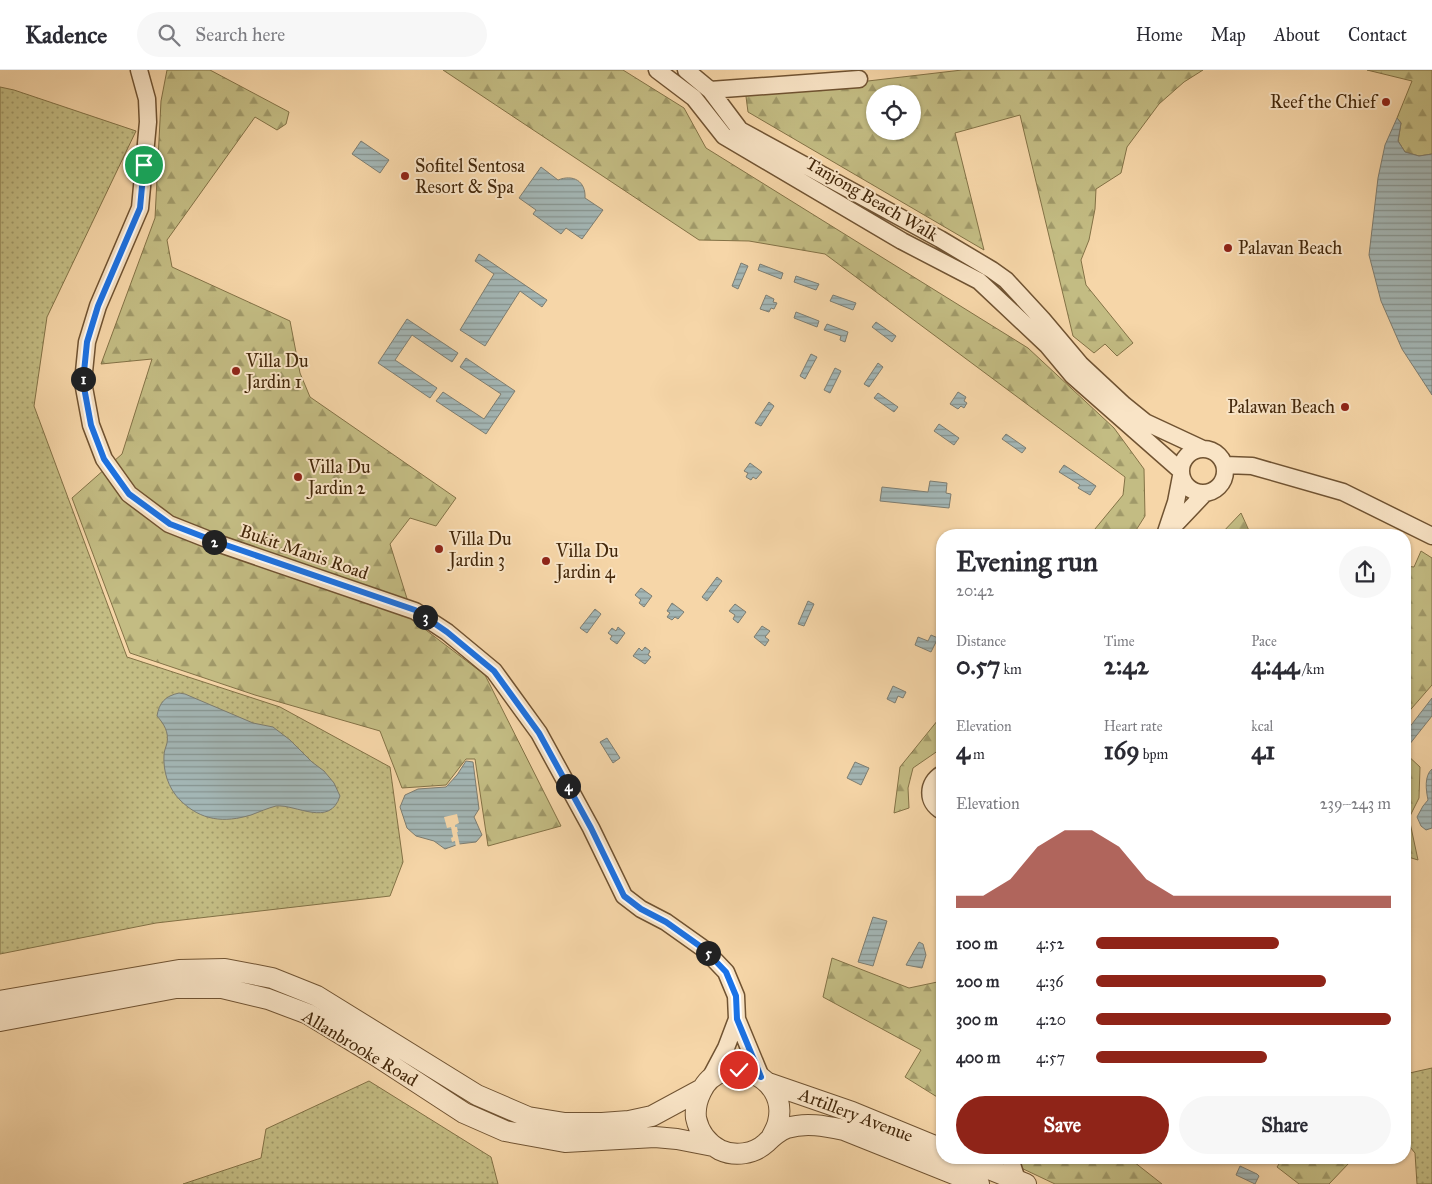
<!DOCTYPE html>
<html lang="en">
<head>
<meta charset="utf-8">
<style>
  :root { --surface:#fff; --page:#f7f7f7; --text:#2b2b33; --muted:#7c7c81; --line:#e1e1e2; --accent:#8f2418 }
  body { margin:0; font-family:"IM FELL Great Primer",serif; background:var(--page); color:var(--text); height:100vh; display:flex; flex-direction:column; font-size:19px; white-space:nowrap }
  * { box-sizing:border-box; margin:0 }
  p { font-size:16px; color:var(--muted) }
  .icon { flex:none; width:28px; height:28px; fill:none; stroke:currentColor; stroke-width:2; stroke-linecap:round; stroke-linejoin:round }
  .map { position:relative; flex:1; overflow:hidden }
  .panel { position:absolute; left:936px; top:459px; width:475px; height:635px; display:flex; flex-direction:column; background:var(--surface); border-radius:20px; box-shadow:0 1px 4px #0004 }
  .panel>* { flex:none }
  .controls { position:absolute; left:866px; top:15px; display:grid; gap:10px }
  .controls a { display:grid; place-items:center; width:55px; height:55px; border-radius:50%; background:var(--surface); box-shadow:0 1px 4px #0004; font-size:25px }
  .pin { position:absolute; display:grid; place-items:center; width:42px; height:42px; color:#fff; margin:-21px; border:2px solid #fff; border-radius:50%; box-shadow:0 1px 5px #0007 }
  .km { position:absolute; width:25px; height:25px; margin:-12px; border-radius:50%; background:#222; color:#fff; font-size:14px; line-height:25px; text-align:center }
  .round { display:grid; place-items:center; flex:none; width:52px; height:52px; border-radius:26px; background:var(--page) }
  .head { display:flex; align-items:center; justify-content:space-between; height:85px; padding:0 20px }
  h1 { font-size:28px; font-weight:700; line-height:38px }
  .figures { display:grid; grid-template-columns:repeat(3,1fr); gap:8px; height:85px; padding:5px 20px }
  .figures div { display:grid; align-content:center }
  .figures b { font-size:25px; font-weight:700 }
  .figures small { font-size:14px; font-weight:400 }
  .figures p { font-size:14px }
  .chart { height:140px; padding:10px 20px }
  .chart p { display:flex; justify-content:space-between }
  .chart svg { width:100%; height:90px; margin-top:5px; fill:var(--accent); opacity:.7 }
  .button { display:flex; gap:10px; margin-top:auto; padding:10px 20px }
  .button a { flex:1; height:58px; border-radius:30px; background:var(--accent); color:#fff; font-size:20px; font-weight:700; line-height:58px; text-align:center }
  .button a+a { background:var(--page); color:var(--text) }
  ul { padding:0 20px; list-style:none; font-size:16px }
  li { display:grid; grid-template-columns:80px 60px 1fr; align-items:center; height:38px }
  li i { height:12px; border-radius:6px; background:var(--accent) }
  header { display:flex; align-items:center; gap:30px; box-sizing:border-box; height:70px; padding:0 25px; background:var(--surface); border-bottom:1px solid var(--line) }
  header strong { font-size:24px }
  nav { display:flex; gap:28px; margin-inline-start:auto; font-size:18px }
  .search { width:350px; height:45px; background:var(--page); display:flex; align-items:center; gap:12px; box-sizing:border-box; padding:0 18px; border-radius:28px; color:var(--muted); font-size:19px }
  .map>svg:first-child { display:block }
  .grass { fill:url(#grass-dots); stroke:#837246 }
  .forest { fill:url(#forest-firs); stroke:#837246; fill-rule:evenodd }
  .water { fill:url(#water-rules); stroke:#7d7d71 }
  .pier { fill:#f6d6a8 }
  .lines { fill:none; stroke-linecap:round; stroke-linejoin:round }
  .minor-casing { stroke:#705332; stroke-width:19 }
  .tertiary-casing { stroke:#705332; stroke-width:22 }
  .minor { stroke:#f9e4c6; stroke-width:16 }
  .tertiary { stroke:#f9e4c6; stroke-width:20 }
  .route-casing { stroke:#fff; stroke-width:10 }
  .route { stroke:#1a73e8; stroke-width:6 }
  .poi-dot { fill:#8f2418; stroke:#f9e4c6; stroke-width:2 }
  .labels { text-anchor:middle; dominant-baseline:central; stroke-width:4; stroke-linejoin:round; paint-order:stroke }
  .poi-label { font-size:18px; fill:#43270a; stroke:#f9e4c6; text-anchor:start }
  .street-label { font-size:18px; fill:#43270a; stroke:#f9e4c6 }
</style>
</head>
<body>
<header>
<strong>Kadence</strong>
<div class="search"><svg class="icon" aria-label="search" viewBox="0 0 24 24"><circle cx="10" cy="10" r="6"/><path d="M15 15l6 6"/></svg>Search here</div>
<nav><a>Home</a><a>Map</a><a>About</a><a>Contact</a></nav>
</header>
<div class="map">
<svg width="1432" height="1114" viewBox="0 0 1432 1114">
  <defs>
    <pattern id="grass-dots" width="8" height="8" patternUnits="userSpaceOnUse" patternTransform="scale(1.25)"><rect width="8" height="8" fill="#c3bc83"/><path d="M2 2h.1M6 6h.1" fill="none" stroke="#a09969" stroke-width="1.8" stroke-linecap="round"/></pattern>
    <pattern id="forest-firs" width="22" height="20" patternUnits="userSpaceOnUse" patternTransform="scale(1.25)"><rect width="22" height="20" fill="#c3bc83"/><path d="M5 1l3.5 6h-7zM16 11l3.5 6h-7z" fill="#a09969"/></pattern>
    <pattern id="water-rules" width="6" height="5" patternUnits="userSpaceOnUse" patternTransform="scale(1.25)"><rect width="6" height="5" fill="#a3b6b5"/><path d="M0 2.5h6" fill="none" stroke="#869491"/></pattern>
  </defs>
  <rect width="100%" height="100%" fill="#f6d6a8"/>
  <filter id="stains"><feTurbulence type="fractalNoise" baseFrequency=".004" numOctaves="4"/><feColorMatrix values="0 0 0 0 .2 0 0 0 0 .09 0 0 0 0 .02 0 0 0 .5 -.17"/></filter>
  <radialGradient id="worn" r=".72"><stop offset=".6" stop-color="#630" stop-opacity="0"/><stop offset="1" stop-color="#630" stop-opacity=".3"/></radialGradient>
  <path class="grass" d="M 0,17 L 14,20 L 136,61 L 47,247 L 34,336 L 127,587 L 280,637 L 390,697 L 403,792 L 390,826 L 156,853 L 0,884 Z
    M 1432,998 L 1432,1114 L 1417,1114 L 1415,1083 L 1405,1071 L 1405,1004 Z
    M 369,1011 L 491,1087 L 498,1114 L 183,1114 L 261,1088 L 266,1059 Z"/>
  <path class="forest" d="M 167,0 L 210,0 L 289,42 L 286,54 L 277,60 L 255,47 L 167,170 L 172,197 L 290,251 L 300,303 L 310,327 L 456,428 L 436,456 L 410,448 L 390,474 L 414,551 L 485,605 L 561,756 L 488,776 L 475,689 L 466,689 L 446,715 L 402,718 L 380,661 L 255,625 L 130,583 L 72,428 L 122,384 L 152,289 L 101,294 L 155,148 L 161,31 Z
    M 443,0 L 623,0 L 684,38 L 706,78 L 1028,278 L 1114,358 L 1144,399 L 1145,446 L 1133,465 L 1090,465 L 1123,425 L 1125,407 L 825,184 L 749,171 L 699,170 Z
    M 962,0 L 1203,0 L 1184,12 L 1159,34 L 1127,77 L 1121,103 L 1096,119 L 1095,139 L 1089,170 L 1081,190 L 1086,215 L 1133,273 L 1117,286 L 1105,274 L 1094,283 L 1073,266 L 1020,45 L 955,63 L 984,180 L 748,42 L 745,19 L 754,8 L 771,9 L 808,18 ZM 875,24 L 912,24 L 912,61 L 875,61 Z
    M 1367,0 L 1432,0 L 1432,84 L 1419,86 L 1405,82 L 1398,71 L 1401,53 L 1397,48 L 1412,11 Z
    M 1241,443 L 1251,465 L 1220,465 Z
    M 1421,481 L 1432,488 L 1432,615 L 1405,646 L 1405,496 L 1414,497 Z
    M 942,645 L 942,678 L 913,698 L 908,718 L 909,738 L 894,743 L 900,697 Z
    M 1405,683 L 1420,697 L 1419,728 L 1409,748 L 1418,790 L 1405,786 Z
    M 832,888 L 909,918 L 942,911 L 942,1030 L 905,1007 L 921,980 L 823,927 Z
    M 1000,1088 L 1129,1088 L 1162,1114 L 1055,1114 Z
    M 1283,1088 L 1343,1088 L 1350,1092 L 1329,1114 L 1299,1114 L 1277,1097 Z"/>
  <path class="water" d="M 1397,48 L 1401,53 L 1398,71 L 1405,82 L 1419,86 L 1432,84 L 1432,325 L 1402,279 L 1381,231 L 1369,185 L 1378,108 L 1385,75 Z
    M 361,71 L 389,90 L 380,103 L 352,84 Z
    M 541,97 L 558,110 C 573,104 586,111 585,128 L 603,140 L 582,169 L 566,158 L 561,164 L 533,144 L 536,140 L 519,128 Z
    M 479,184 L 547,230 L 542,237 L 520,221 L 485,276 L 460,260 L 494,204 L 475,191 Z
    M 741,193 L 748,196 L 738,219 L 732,216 Z
    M 760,194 L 783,203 L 781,209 L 758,200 Z
    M 796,206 L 819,214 L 816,220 L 794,212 Z
    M 766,225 L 774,229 L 773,232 L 777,233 L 774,239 L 771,238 L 769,242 L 760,239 Z
    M 833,225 L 856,233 L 853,240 L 830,231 Z
    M 796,242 L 819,251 L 817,257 L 794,248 Z
    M 407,249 L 458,283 L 452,292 L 412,265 L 395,290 L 437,318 L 430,328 L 378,293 Z
    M 876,252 L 896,266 L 892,272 L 872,257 Z
    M 827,254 L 848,262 L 845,272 L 840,270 L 841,266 L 824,260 Z
    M 811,284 L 817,287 L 805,309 L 800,306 Z
    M 466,288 L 515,321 L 486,364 L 436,331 L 443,322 L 484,349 L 501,324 L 460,297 Z
    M 878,293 L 883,297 L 869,317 L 864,314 Z
    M 835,298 L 841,301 L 830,323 L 824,320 Z
    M 958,322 L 966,327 L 964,331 L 967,333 L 964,338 L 961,336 L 958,339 L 950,334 Z
    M 878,323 L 898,337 L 894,342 L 874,328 Z
    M 769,332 L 774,336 L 761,356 L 755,353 Z
    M 939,354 L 959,368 L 954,375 L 934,361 Z
    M 1006,364 L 1026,378 L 1022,383 L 1002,369 Z
    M 750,393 L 762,402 L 756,409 L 753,407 L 751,410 L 746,407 L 748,403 L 744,401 Z
    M 1064,395 L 1096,416 L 1090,425 L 1078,418 L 1080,415 L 1059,402 Z
    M 930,411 L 947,413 L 946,423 L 951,424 L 949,438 L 880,431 L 882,417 L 928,422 Z
    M 717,507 L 722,511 L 707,531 L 702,527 Z
    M 641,518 L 652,526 L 644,537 L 639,533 L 641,530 L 635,525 Z
    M 808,531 L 814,534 L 804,556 L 798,554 Z
    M 672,533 L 684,542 L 678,549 L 675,547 L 672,550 L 667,547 L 670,543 L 667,541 Z
    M 735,534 L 746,542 L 738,553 L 733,549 L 735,545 L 729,541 Z
    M 595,539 L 601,544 L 587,563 L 580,558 Z
    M 762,556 L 770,561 L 765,567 L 769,570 L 765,576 L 754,567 Z
    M 618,557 L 625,563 L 617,574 L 610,569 L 612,566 L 608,563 L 612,558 L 616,561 Z
    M 931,565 L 938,568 L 931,582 L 915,575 L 918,567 L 928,571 Z
    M 645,577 L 650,581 L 648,585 L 651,587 L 645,594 L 633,586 L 639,578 L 642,581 Z
    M 893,616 L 906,622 L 903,628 L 898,626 L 895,633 L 887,629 Z
    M 179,623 L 185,624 L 253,653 L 273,657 L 290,670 L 312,692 L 324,701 L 334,713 L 340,726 C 330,758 296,734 276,736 C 268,738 259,742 251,745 C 224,753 201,751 180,730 C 168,718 163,701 164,685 C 164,681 166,677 167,673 C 169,662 164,654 157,646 C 159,633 165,626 179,623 Z
    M 1432,628 L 1432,646 L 1409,675 L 1405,672 L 1405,663 Z
    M 607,668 L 620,688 L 613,693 L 600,672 Z
    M 466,691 L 473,692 L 479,739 L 474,747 L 482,765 L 476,772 L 459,774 L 445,779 L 434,771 L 416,766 L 407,758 L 400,737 L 405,725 L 418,719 L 446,717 L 457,705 Z
    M 855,692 L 869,698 L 861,715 L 847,708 Z
    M 1432,699 L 1432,758 L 1426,760 L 1421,756 L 1417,747 L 1423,736 L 1428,730 C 1426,720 1424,706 1432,699 Z
    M 873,847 L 887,851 L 873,896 L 858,892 Z
    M 919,872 L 923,874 L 926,885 L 922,898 L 906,895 Z
    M 1240,1096 L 1257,1104 L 1259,1106 L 1255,1114 L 1236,1105 Z"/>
  <path class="pier" d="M 457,744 L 459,753 L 455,755 L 455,757 L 457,757 L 458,762 L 457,762 L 460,776 L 456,778 L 455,771 L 452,772 L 451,768 L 453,767 L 451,757 L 447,758 L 444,747 Z"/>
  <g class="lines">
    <g class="minor-casing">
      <path id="minor" d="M 139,0 L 147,29 L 148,52 L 140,138 L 98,236 L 87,272 L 83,312 L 91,355 L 104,389 L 129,424 L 169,454 L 217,473 L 415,541 L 447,562 L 494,601 L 539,663 L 591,758 L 624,826 L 641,839 L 666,852 L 704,879 L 726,902 L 736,926 L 737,949 L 761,1007
        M 657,0 L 694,28 L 724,66 L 902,171 L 979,211 L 1047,275 L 1072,305 L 1180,400
        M 686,0 L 710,20 L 740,60 L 940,169 L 992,200 L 1006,210 L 1042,249 L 1080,294 L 1124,335 L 1145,352 L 1203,379
        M 710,20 L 859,9
        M1181 401a22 22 0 1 1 44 0a22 22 0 1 1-44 0Z
        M 1225,395 L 1252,396 L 1343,422 L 1432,466
        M 1169,461 L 1205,423
        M 1165,465 L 1176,432 L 1181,406
        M 942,704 C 927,713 926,732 942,741
        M 708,1012 L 726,978 L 737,949
        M 1010,1088 L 1017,1110"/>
    </g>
    <g class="tertiary-casing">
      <path id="tertiary" d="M 0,931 L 179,900 L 225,899 L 272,908 L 317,926 L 477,1025 L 528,1047 L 565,1053 L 602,1053 L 629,1051 L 652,1046 L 702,1019
        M 0,951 L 176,918 L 222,918 L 268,929 L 308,944 L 372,983 L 464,1043 L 505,1061 L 565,1072 L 655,1067 L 677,1069 L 713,1076
        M 768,1013 L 852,1042 L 942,1079
        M 772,1066 C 774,1062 777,1057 778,1052 C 790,1004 720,979 701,1022 C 697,1030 695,1039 696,1048 C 699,1062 707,1073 720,1080 C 735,1087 754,1084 766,1073 C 772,1067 779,1061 787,1058 C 806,1052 825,1056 844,1060 L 979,1114
        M 962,1088 L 1026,1114"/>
    </g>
    <use href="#minor" class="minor"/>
    <use href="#tertiary" class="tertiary"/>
  </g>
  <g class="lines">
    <g class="route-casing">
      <path id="route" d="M 144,95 L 140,138 L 98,236 L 87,272 L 83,312 L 91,355 L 104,389 L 129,424 L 170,454 L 217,472 L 415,540 L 447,562 L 494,601 L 539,663 L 591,758 L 624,826 L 641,839 L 666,852 L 704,879 L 726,902 L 736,926 L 737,949 L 761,1007 L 751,1002 L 739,1000"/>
    </g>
    <use href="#route" class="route"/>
  </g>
  <g class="poi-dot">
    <circle cx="1386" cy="32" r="5"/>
    <circle cx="405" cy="106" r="5"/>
    <circle cx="1228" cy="178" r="5"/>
    <circle cx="236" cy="301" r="5"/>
    <circle cx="1345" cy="337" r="5"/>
    <circle cx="298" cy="407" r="5"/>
    <circle cx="439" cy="479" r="5"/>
    <circle cx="546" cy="491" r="5"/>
  </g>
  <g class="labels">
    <g class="poi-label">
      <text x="1376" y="32" text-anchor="end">Reef the Chief</text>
      <text x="415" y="96">Sofitel Sentosa<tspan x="415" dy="21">Resort &amp; Spa</tspan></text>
      <text x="1238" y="178">Palavan Beach</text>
      <text x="246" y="291">Villa Du<tspan x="246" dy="21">Jardin 1</tspan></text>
      <text x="1335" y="337" text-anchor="end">Palawan Beach</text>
      <text x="308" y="397">Villa Du<tspan x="308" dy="21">Jardin 2</tspan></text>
      <text x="449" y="469">Villa Du<tspan x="449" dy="21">Jardin 3</tspan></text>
      <text x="556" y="481">Villa Du<tspan x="556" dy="21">Jardin 4</tspan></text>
    </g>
    <g class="street-label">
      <text transform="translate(872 129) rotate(30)">Tanjong Beach Walk</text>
      <text transform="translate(304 482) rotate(19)">Bukit Manis Road</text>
      <text transform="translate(360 978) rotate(31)">Allanbrooke Road</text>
      <text transform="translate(856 1045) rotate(21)">Artillery Avenue</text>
    </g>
  </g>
  <rect width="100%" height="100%" filter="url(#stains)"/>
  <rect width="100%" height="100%" fill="url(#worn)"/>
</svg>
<div class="controls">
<a><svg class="icon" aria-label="locate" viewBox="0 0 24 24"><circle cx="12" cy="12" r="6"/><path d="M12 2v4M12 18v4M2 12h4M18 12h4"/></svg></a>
</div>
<div class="pin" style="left:144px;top:95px;background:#1e9e55"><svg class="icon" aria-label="arrive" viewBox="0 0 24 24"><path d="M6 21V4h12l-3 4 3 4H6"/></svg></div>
<div class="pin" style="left:739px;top:1000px;background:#d93025"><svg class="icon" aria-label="check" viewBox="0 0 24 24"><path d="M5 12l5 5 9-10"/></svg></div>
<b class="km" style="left:83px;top:309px">1</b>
<b class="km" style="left:214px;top:472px">2</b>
<b class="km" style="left:425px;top:547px">3</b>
<b class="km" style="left:568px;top:716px">4</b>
<b class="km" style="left:708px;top:883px">5</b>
<section class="panel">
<div class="head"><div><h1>Evening run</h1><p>20:42</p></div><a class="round"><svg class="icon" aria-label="share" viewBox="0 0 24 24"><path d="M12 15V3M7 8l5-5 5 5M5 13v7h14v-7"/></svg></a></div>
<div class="figures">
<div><p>Distance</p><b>0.57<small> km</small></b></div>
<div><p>Time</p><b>2:42</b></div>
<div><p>Pace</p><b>4:44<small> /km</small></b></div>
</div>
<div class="figures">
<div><p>Elevation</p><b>4<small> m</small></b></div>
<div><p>Heart rate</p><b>169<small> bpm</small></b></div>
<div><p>kcal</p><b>41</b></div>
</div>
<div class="chart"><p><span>Elevation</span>239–243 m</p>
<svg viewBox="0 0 160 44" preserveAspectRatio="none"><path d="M0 44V38L10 38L20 30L30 14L40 6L50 6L60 14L70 30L80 38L90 38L100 38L110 38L120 38L130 38L140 38L150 38L160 38V44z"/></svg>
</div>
<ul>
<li><b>100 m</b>4:52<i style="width:62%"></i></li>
<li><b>200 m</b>4:36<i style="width:78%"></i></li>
<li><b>300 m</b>4:20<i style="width:100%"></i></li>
<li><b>400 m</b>4:57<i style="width:58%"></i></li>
</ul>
<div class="button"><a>Save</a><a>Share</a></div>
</section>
</div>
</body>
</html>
